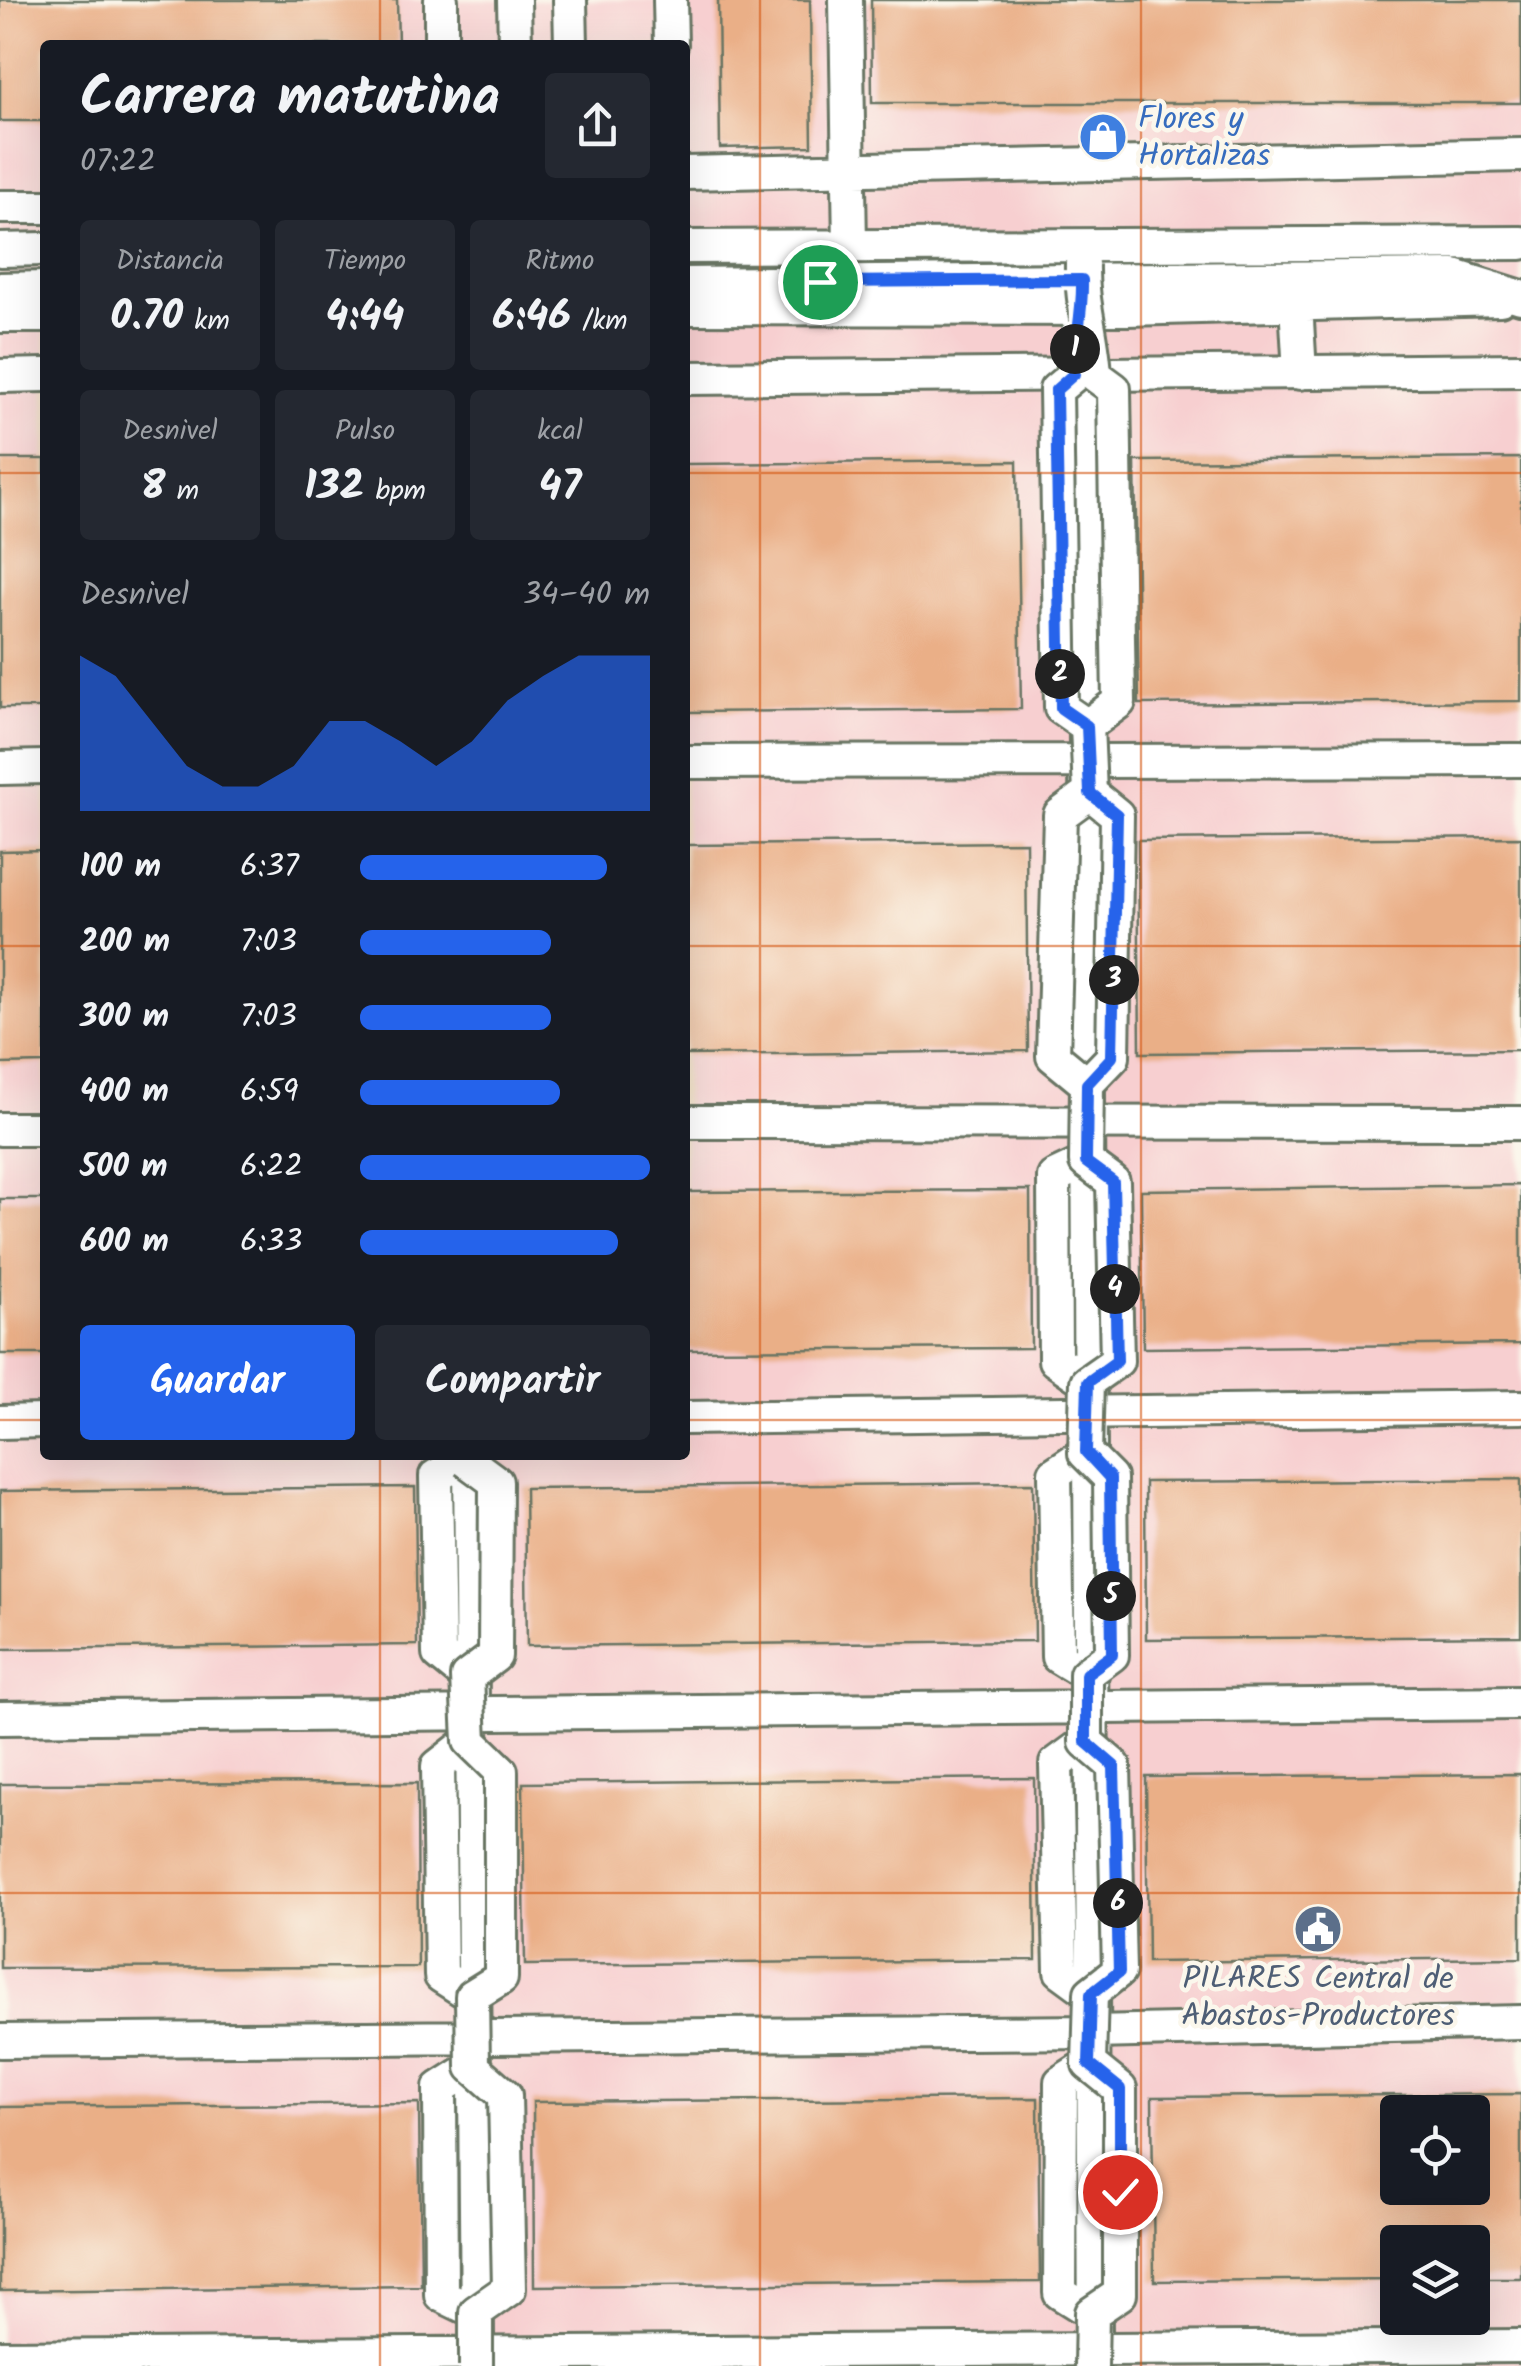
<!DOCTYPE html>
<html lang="es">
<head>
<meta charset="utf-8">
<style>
  :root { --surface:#171b24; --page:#242831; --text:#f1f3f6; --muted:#9ea1a6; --accent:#2563eb }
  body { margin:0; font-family:Kalam,sans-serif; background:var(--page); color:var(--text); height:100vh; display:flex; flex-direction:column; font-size:38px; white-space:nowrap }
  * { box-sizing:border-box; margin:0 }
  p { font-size:32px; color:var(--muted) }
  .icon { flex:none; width:55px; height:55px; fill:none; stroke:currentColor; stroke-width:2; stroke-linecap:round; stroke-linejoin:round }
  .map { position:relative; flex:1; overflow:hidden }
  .details { position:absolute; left:40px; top:40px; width:650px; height:1420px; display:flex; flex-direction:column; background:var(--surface); border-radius:10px; box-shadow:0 10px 40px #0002 }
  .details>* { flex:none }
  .fabs { position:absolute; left:1380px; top:2095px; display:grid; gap:20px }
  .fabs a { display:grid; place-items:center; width:110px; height:110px; border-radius:10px; background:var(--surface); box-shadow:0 10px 40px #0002; font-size:50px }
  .pin { position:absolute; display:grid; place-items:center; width:85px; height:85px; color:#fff; margin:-42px; border:5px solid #fff; border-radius:50%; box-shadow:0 2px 10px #0007 }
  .km { position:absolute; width:50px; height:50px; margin:-25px; border-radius:50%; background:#222; color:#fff; font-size:28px; line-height:50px; text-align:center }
  .round { display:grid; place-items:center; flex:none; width:105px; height:105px; border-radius:10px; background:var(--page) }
  .headline { display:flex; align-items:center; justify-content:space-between; height:170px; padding:0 40px }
  h1 { font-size:55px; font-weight:700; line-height:75px }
  .metrics { display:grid; grid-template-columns:repeat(3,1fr); gap:15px; height:170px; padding:10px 40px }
  .metrics div { display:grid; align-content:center; border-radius:10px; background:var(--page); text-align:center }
  .metrics b { font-size:42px; font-weight:700 }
  .metrics small { font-size:28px; font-weight:400 }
  .metrics p { font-size:28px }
  .chart { height:280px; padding:20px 40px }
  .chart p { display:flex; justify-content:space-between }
  .chart svg { width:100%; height:180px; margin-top:10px; fill:var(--accent); opacity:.7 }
  .button { display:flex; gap:20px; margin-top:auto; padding:20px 40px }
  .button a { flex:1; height:115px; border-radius:10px; background:var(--accent); color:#fff; font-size:40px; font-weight:700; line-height:115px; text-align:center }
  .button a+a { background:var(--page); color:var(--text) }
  ul { padding:0 40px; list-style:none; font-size:32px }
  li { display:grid; grid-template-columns:160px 120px 1fr; align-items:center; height:75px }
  li i { height:25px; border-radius:12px; background:var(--accent) }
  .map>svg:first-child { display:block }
  .built { fill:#f7cfd0; fill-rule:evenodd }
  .building { fill:#eaaf87; fill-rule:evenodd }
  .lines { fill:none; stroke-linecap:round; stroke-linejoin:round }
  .minor-casing { stroke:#697564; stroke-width:38 }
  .minor { stroke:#fff; stroke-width:32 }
  .minor-bridge-casing { stroke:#697564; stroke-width:38; stroke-linecap:butt }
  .minor-bridge { stroke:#fff; stroke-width:32 }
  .route-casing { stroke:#fff; stroke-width:20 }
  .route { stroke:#2563eb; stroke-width:12 }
  .grid { fill:none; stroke:#d45610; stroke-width:2.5; stroke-opacity:0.55 }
  .labels { text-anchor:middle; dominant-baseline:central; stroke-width:9; stroke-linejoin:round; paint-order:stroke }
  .shop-label { font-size:32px; fill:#366cbe; stroke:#fbf7ec; text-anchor:start }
  .service-label { font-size:32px; fill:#4e5e75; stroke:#fbf7ec }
</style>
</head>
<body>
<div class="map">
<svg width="1521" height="2366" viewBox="0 0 1521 2366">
  <rect width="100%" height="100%" fill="#fbf7ec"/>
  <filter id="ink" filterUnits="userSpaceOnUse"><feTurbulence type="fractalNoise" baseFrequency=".01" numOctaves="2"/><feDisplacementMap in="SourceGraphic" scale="20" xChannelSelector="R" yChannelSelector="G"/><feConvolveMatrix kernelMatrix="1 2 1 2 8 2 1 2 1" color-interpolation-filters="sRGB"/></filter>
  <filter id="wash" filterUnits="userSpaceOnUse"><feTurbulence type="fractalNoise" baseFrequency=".0048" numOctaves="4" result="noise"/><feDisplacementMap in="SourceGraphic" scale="40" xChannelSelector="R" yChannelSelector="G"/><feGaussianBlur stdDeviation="2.25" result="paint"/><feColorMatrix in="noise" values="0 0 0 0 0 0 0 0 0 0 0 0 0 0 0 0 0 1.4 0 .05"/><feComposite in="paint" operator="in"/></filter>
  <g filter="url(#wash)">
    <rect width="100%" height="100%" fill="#f2dcbd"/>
    <path class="built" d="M 0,0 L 1521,0 L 1521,2366 L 0,2366 ZM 45,45 L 685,45 L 685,1455 L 45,1455 ZM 1398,2112 L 1472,2112 L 1472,2188 L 1398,2188 ZM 1398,2242 L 1472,2242 L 1472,2318 L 1398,2318 Z"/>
    <g id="blocks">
      <path class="building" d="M 0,0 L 397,0 L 398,45 L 45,45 L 45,121 L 0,121 Z
        M 718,0 L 810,0 L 812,146 L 720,148 Z
        M 871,0 L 1521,0 L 1521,103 L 872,103 Z
        M 1521,458 L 1521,701 L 1139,704 L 1135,461 Z
        M 0,459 L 45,459 L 45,708 L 0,708 Z
        M 1017,461 L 1021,709 L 685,712 L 685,464 Z
        M 1521,837 L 1521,1050 L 1140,1053 L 1138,840 Z
        M 1026,842 L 1028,1051 L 685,1055 L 685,845 Z
        M 45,850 L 45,1063 L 0,1064 L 0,851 Z
        M 1521,1185 L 1521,1344 L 1143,1348 L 1141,1190 Z
        M 1030,1190 L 1031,1348 L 685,1350 L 685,1192 Z
        M 0,1199 L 45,1199 L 45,1354 L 0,1354 Z
        M 1521,1479 L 1521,1636 L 1146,1639 L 1145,1482 Z
        M 1033,1483 L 1035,1641 L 527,1646 L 525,1488 Z
        M 415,1487 L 417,1645 L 0,1649 L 0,1491 Z
        M 1521,1774 L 1521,1958 L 1148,1962 L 1146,1777 Z
        M 1034,1778 L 1036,1960 L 525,1965 L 523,1783 Z
        M 417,1783 L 418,1967 L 0,1968 L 0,1784 Z
        M 1521,2094 L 1521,2278 L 1472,2278 L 1472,2242 L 1398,2242 L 1398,2279 L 1154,2281 L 1152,2097 ZM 1398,2112 L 1472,2112 L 1472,2188 L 1398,2188 Z
        M 1038,2098 L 1040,2282 L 534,2286 L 533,2102 Z
        M 419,2103 L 421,2286 L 0,2291 L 0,2107 Z"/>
    </g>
  </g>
  <g filter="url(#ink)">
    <use href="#blocks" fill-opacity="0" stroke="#697564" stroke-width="2.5"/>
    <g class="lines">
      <g class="minor-casing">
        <path id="minor" d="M 441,0 L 441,45
          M 514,0 L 515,45
          M 570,0 L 571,45
          M 670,0 L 671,45
          M 846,0 L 850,246
          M 685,173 L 1521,155
          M 0,207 L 45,207
          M 685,247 L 1521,243
          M 0,250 L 45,249
          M 685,284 L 1454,276 L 1521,297
          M 0,289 L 45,288
          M 1296,304 L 1300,373
          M 685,308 L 1127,309 L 1500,299
          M 0,316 L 45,316
          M 0,376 L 45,375
          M 685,378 L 1521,370
          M 1084,398 L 1095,2337
          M 685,762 L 1521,760
          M 0,768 L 45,767
          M 685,1122 L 1521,1123
          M 0,1129 L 45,1129
          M 1086,1162 L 1054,1177 L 1055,1360 L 1087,1382
          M 685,1418 L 1521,1407
          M 0,1422 L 45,1421
          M 1085,1453 L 1055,1473 L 1058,1657 L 1086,1674
          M 466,1455 L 466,1460 L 436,1476 L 439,1654 L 467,1677
          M 470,1455 L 477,2335
          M 0,1718 L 1521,1703
          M 470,1741 L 438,1766 L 441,1976 L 472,1996
          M 1086,1742 L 1056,1764 L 1061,1971 L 1091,1993
          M 0,2041 L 1093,2032 L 1521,2022
          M 1089,2064 L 1061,2082 L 1060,2293 L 1092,2313
          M 473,2067 L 440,2088 L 441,2295 L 476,2312
          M 0,2357 L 1521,2346"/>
      </g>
      <use href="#minor" class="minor"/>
      <g class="minor-bridge-casing">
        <path id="minor-bridge" d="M 1082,264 C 1081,304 1093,335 1095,375 L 1114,389 L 1119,702 L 1087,726
          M 1075,337 L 1074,375 L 1056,390 L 1061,708 L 1087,726
          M 1087,726 L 1090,793 L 1117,815 L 1113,1057 L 1087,1084 L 1086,1162 L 1113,1182 L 1117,1361 L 1087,1382 L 1085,1453 L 1110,1478 L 1112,1655 L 1086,1674 L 1086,1742 L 1114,1766 L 1119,1971 L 1091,1993 L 1089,2064 L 1120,2089 L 1120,2294 L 1092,2313 L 1091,2366
          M 1087,1084 L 1053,1056 L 1060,815 L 1090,793
          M 466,1460 L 496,1482 L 495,1656 L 467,1677 L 470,1741 L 501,1771 L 501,1978 L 472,1996 L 473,2067 L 505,2095 L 509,2289 L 476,2312 L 476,2366"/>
      </g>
      <use href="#minor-bridge" class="minor-bridge"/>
    </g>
  </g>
  <g class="lines" filter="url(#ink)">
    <g class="route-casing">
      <path id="route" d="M 820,282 L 1082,280 C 1083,313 1075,341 1074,374 L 1056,390 L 1061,708 L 1087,726 L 1090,793 L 1117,815 L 1112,1057 L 1087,1084 L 1086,1162 L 1113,1182 L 1117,1361 L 1088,1382 L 1086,1452 L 1110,1478 L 1112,1655 L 1086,1674 L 1086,1742 L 1114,1766 L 1119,1972 L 1091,1994 L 1089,2064 L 1120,2089 L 1120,2192"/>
    </g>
    <use href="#route" class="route"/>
  </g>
  <path class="grid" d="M 380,0 L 380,45M 760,0 L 760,2366M 1141,0 L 1141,2366M 0,473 L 45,473M 685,473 L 1521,473M 0,946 L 45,946M 685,946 L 1521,946M 0,1420 L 45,1420M 685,1420 L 1521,1420M 380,1455 L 380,2366M 0,1893 L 1521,1893"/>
  <defs>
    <g id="shop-disc" transform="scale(2.5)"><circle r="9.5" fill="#3f7fe0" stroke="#fbf7ec"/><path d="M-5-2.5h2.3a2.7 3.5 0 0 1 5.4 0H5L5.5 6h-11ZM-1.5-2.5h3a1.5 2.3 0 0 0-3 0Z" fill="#fff"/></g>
    <g id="civic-disc" transform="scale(2.5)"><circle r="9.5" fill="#5c6f8a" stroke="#fbf7ec"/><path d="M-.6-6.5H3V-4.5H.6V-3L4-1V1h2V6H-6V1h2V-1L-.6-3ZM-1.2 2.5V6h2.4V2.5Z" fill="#fff"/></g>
  </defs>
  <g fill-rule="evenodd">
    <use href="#shop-disc" x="1103" y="137"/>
    <use href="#civic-disc" x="1318" y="1929"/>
  </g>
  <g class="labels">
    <g class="shop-label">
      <text x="1138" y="119">Flores y<tspan x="1138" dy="37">Hortalizas</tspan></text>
    </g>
    <g class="service-label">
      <text x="1318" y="1979">PILARES Central de<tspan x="1318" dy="37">Abastos-Productores</tspan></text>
    </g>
  </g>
</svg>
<div class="fabs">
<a><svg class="icon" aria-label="locate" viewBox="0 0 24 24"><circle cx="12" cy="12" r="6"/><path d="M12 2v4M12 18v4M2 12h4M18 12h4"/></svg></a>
<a><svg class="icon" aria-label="layers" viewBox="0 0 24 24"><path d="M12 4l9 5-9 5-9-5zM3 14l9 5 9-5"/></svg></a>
</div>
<div class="pin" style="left:820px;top:282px;background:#1e9e55"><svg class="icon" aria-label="arrive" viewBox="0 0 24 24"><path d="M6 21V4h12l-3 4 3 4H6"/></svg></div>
<div class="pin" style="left:1120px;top:2192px;background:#d93025"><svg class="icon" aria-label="check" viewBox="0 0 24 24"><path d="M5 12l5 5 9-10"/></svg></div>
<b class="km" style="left:1075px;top:349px">1</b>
<b class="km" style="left:1060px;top:674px">2</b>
<b class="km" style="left:1114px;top:980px">3</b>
<b class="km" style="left:1115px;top:1289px">4</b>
<b class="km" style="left:1111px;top:1596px">5</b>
<b class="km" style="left:1118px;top:1903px">6</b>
<section class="details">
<div class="headline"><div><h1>Carrera matutina</h1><p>07:22</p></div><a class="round"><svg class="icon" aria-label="share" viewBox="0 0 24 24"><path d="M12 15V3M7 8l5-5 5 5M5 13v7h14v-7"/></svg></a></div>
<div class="metrics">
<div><p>Distancia</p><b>0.70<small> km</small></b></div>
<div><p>Tiempo</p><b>4:44</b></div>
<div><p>Ritmo</p><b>6:46<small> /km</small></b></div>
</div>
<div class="metrics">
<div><p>Desnivel</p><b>8<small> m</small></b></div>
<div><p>Pulso</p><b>132<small> bpm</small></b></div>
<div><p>kcal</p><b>47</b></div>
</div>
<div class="chart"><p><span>Desnivel</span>34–40 m</p>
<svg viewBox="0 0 160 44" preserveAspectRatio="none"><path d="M0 44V6L10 11L20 22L30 33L40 38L50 38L60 33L70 22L80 22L90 27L100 33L110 27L120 17L130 11L140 6L150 6L160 6V44z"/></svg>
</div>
<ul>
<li><b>100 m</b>6:37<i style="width:85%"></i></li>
<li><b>200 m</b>7:03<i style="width:66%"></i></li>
<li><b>300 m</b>7:03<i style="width:66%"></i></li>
<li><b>400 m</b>6:59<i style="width:69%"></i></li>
<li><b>500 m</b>6:22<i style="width:100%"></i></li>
<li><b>600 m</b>6:33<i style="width:89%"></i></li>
</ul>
<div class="button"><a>Guardar</a><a>Compartir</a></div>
</section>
</div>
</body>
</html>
